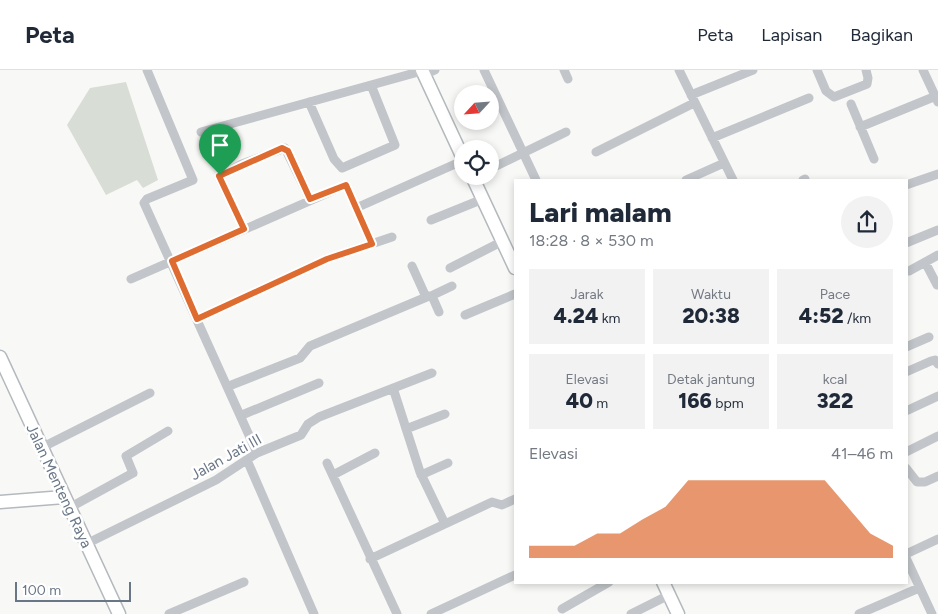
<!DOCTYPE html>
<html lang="id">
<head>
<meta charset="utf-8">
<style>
  :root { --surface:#fff; --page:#f2f2f3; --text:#1f2937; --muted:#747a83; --line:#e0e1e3; --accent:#de6b30 }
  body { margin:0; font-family:Figtree,sans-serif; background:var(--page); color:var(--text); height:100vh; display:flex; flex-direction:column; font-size:19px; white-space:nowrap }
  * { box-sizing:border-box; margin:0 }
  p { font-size:16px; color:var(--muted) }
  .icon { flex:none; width:28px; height:28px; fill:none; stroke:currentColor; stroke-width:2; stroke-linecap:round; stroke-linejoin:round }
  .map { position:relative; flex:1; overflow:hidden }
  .drawer { position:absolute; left:514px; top:109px; width:394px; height:405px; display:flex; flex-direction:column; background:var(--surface); border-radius:0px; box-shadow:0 2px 8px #0003 }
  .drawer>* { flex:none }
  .needle { width:32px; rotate:244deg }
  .fabs { position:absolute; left:454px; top:15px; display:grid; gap:10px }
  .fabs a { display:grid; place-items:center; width:45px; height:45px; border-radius:50%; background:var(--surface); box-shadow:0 2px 8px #0003; font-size:25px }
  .scale { position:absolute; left:15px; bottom:12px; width:116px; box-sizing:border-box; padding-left:5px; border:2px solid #687686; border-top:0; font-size:14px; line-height:18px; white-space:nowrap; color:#687686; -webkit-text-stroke:4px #fff; paint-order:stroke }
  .pin { position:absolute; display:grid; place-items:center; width:42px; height:42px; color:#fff; margin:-51px -21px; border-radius:50% 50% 50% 0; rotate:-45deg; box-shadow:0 0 5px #0007 }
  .pin .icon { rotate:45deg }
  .round { display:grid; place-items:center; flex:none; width:52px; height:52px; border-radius:26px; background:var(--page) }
  .overview { display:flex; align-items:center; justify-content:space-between; height:85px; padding:0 15px }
  h1 { font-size:28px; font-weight:800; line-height:38px }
  .stats { display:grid; grid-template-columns:repeat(3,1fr); gap:8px; height:85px; padding:5px 15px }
  .stats div { display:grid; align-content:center; border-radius:0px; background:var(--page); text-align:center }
  .stats b { font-size:21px; font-weight:800 }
  .stats small { font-size:14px; font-weight:400 }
  .stats p { font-size:14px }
  .chart { height:140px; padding:10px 15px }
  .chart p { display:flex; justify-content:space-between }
  .chart svg { width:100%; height:90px; margin-top:5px; fill:var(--accent); opacity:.7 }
  header { display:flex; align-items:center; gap:30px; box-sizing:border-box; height:70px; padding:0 25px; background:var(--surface); border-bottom:1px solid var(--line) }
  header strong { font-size:24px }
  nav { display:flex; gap:28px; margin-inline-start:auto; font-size:18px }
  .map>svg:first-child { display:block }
  .green { fill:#d8ddd5 }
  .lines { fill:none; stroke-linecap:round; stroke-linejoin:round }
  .secondary-casing { stroke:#b4b9be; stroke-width:15 }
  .street { stroke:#c2c5c9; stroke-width:9 }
  .secondary { stroke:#fff; stroke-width:12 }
  .route-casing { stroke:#fff; stroke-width:10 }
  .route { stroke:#de6b30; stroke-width:6 }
  .labels { text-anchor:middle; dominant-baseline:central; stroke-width:5; stroke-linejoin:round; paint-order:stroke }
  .street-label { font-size:15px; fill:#687686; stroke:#fff }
</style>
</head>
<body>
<header>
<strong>Peta</strong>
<nav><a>Peta</a><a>Lapisan</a><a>Bagikan</a></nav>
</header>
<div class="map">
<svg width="938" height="544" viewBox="0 0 938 544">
  <rect width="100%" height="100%" fill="#f8f9f6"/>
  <path class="green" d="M 126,12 L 158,110 L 143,118 L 137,110 L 106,125 L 67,55 L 90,18 Z"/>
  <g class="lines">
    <g class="secondary-casing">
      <path id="secondary" d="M 422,0 L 462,86
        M 472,106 L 515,198
        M 0,287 L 119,544
        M 0,432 L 64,427
        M 663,512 L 678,544"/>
    </g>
    <path class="street" d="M 147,0 L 193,110 L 147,129 L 144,133 L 257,383
      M 484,0 L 536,110
      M 564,0 L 568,9
      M 679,0 L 733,110
      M 817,0 L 826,21 L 834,27 L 867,14 L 868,8 L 866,0
      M 923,0 L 938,32
      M 424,5 L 435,0
      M 691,25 L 753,0
      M 309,32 L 334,89 L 342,98 L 395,75 L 371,15
      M 851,34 L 874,89
      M 860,57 L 936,26
      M 201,62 L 422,1
      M 712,68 L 809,28
      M 596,82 L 694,33
      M 490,99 L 566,62
      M 686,110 L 724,93
      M 803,110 L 805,109
      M 906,115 L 938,104
      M 356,138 L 462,91
      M 431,150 L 483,129
      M 244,159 L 219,107 L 242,94 L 285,78 L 310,129
      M 906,173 L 938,160
      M 925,192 L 937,215
      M 412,196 L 426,227
      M 450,198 L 503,171
      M 909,201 L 938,185
      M 131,209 L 346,115 L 372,174
      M 431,226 L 452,216
      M 465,245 L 515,224
      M 197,249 L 327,189 L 392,167
      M 906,277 L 929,267
      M 906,302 L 931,291 L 935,290 L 938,294
      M 229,316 L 300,288 L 310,276 L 429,226 L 432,226 L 439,242
      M 393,318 L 420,402 L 445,454
      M 906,341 L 938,326
      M 242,345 L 319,313
      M 406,359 L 445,344
      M 41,378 L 150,323
      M 906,382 L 938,366
      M 247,390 L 314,544
      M 327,393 L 397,544
      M 906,398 L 917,412 L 925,412 L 938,406
      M 333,405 L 375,383
      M 421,405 L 448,393
      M 69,438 L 133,403 L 126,386 L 168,361
      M 86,474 L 216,410 L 257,383 L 301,365 L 308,354 L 319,347 L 432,303
      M 906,484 L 938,469
      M 906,488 L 932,544
      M 370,489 L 492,432 L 502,435 L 515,429
      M 562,539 L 609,512
      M 169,544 L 244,512
      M 431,544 L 515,505
      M 631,544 L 669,525
      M 859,544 L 919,518"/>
    <use href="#secondary" class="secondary"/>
  </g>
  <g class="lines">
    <g class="route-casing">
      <path id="route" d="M 282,78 L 288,81 L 310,129 L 346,115 L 372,174 L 327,189 L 197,249 L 172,191 L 244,159 L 219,106 Z"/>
    </g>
    <use href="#route" class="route"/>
  </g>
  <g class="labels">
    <g class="street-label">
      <text transform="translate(226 387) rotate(-29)">Jalan Jati III</text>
      <text transform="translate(59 416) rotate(65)">Jalan Menteng Raya</text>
    </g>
  </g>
</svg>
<div class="fabs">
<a><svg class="needle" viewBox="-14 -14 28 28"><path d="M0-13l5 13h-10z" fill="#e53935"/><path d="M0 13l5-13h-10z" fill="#747a83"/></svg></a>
<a><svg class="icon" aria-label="locate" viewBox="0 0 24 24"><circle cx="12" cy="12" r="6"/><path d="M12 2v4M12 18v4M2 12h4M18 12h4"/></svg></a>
</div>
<div class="scale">100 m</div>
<div class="pin" style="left:220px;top:105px;background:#1e9e55"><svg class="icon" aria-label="arrive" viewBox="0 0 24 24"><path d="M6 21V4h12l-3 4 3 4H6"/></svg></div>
<section class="drawer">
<div class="overview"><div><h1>Lari malam</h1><p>18:28 · 8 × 530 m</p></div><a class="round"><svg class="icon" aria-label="share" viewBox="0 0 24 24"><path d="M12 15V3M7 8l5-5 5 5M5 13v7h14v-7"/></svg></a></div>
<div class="stats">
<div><p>Jarak</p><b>4.24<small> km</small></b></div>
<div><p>Waktu</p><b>20:38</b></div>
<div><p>Pace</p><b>4:52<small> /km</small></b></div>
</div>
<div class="stats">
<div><p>Elevasi</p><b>40<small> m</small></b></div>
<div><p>Detak jantung</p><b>166<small> bpm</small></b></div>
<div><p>kcal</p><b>322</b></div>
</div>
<div class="chart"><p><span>Elevasi</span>41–46 m</p>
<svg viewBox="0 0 160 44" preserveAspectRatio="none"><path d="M0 44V38L10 38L20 38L30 32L40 32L50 25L60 19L70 6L80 6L90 6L100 6L110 6L120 6L130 6L140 19L150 32L160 38V44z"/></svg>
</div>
</section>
</div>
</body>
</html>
